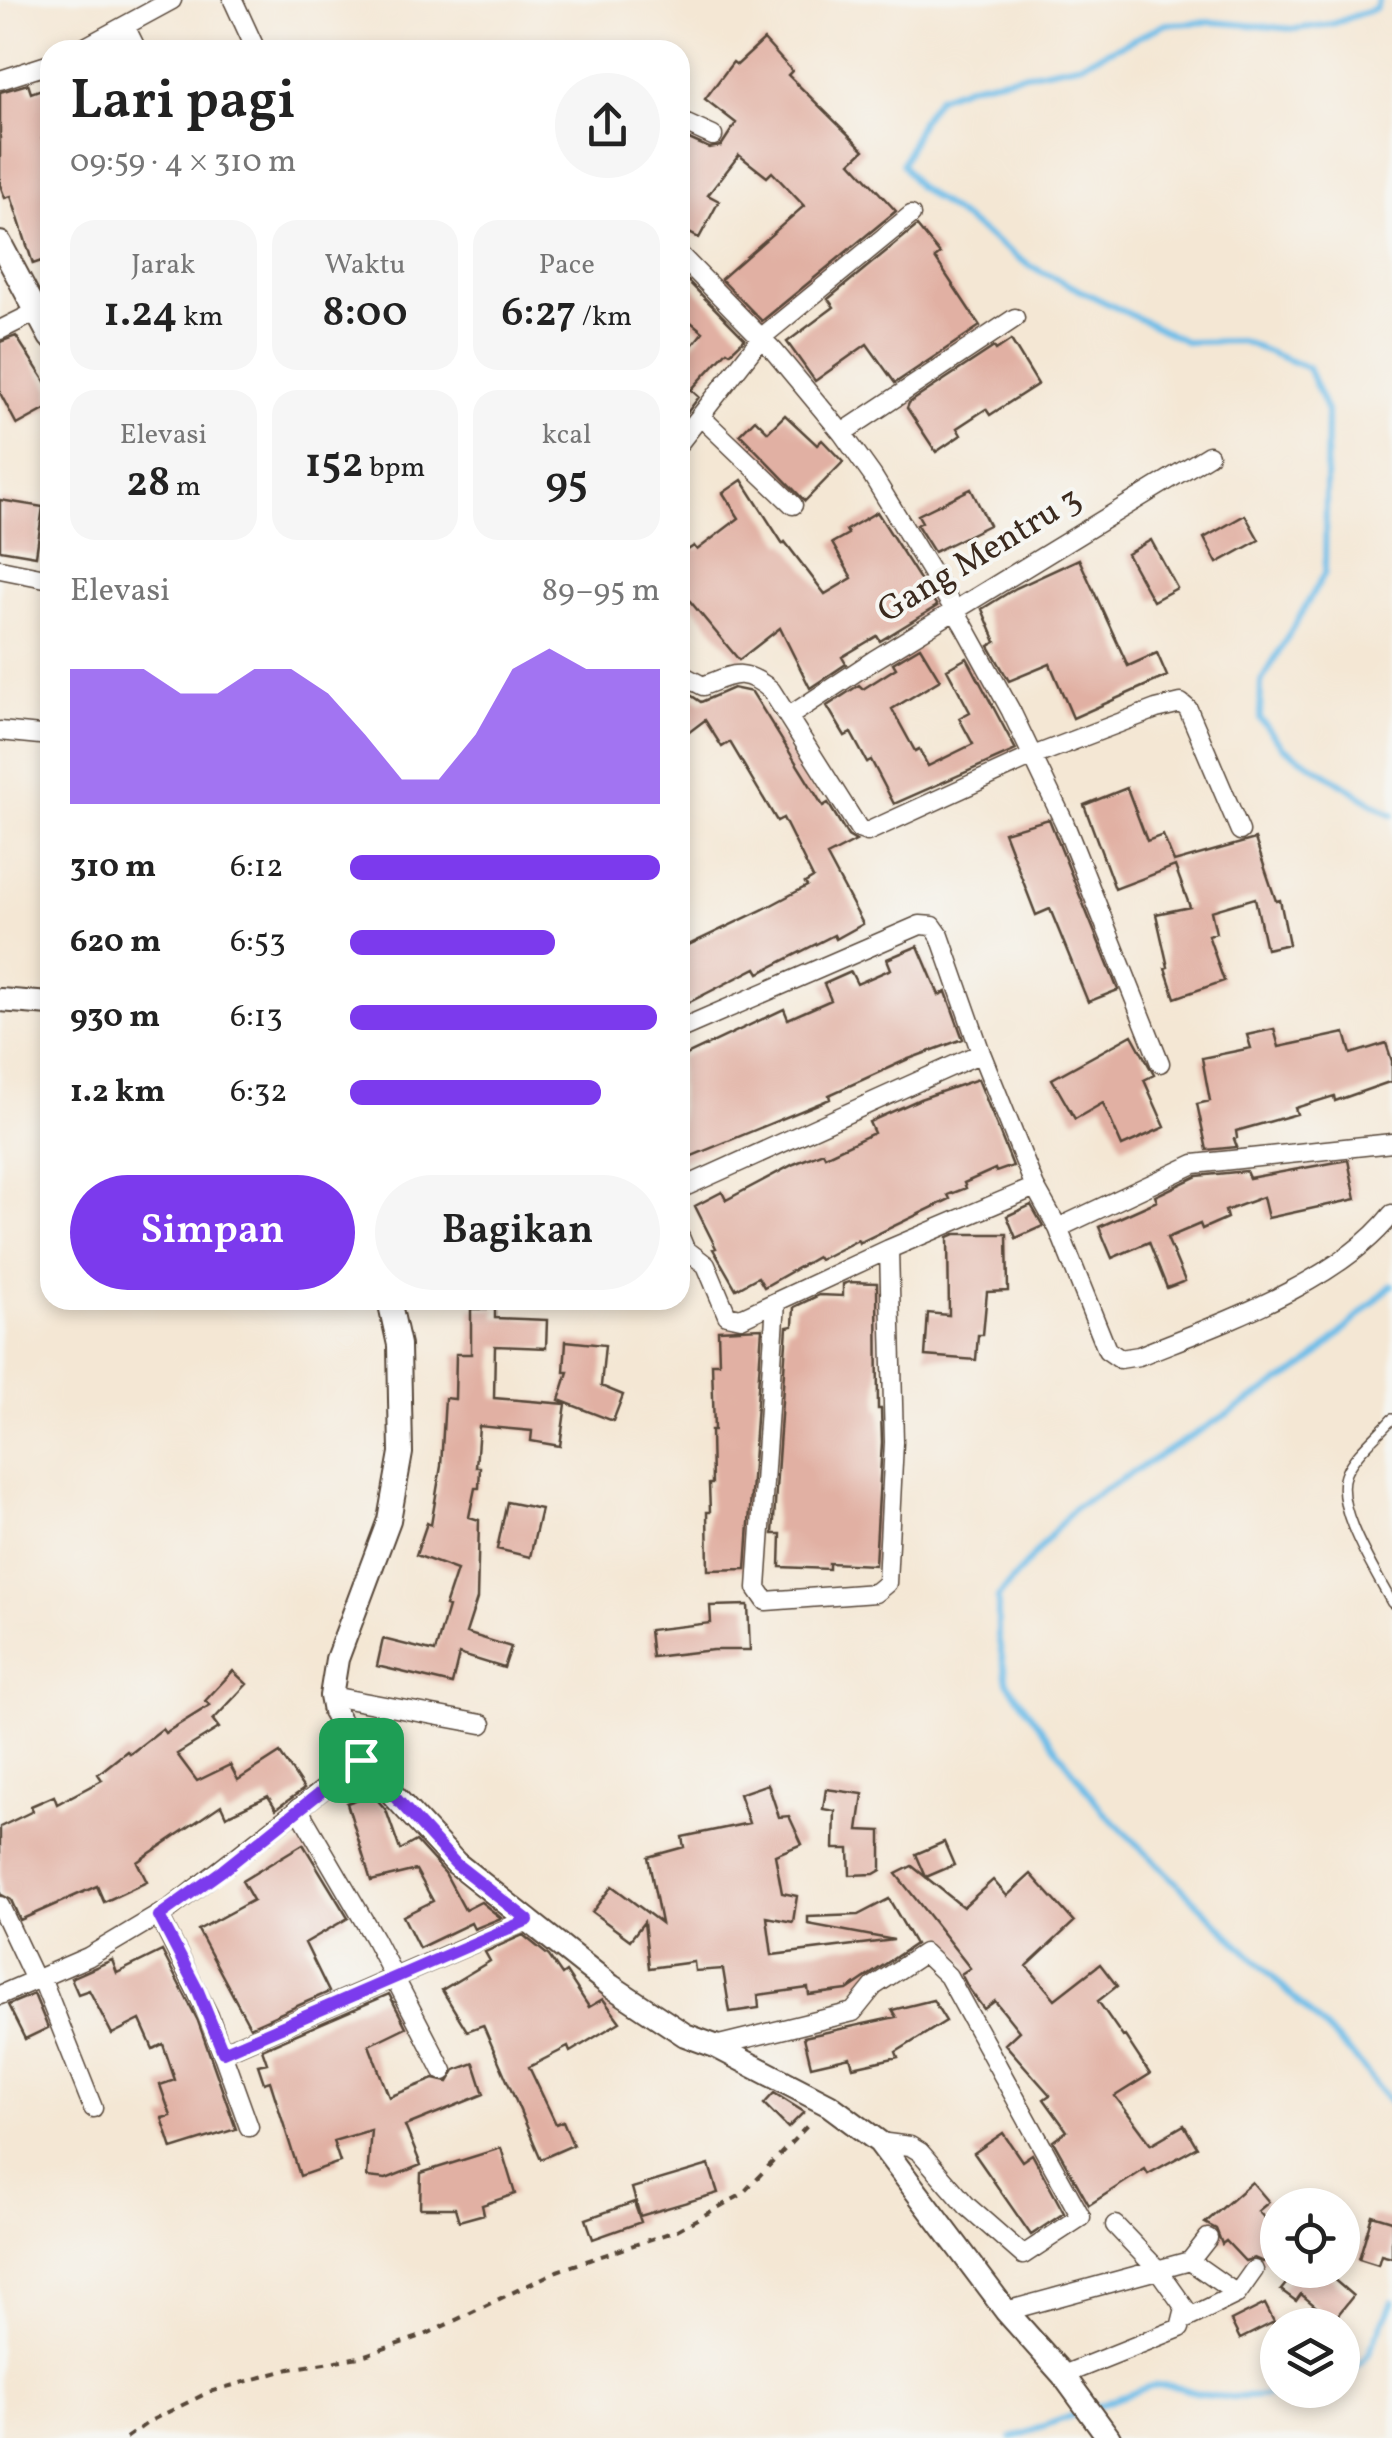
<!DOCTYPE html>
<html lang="id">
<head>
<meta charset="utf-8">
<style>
  :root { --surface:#fff; --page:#f6f6f6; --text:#222; --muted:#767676; --accent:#7c3aed }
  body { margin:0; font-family:Vollkorn,serif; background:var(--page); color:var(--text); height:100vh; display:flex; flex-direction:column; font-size:38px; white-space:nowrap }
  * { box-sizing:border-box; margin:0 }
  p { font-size:32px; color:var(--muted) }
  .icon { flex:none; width:55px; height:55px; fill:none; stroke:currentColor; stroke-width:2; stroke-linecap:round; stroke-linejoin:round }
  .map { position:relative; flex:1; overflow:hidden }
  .sheet { position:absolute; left:40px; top:40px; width:650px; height:1270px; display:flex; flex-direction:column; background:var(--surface); border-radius:30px; box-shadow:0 5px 15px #0003 }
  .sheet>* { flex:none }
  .buttons { position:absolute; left:1260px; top:2188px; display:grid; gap:20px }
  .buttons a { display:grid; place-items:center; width:100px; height:100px; border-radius:50%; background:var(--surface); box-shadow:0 5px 15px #0003; font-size:50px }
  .pin { position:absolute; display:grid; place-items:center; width:85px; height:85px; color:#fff; margin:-42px; border-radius:20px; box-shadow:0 5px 15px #0006 }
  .round { display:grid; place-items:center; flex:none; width:105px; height:105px; border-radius:52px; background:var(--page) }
  .overview { display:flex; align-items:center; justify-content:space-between; height:170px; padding:0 30px }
  h1 { font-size:55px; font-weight:600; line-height:75px }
  .metrics { display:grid; grid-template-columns:repeat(3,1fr); gap:15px; height:170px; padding:10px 30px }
  .metrics div { display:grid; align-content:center; border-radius:25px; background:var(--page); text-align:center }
  .metrics b { font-size:42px; font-weight:600 }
  .metrics small { font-size:28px; font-weight:400 }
  .metrics p { font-size:28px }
  .chart { height:280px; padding:20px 30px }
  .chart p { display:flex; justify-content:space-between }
  .chart svg { width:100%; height:180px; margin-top:10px; fill:var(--accent); opacity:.7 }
  .cta { display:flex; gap:20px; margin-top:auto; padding:20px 30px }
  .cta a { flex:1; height:115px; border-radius:60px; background:var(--accent); color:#fff; font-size:40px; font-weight:600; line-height:115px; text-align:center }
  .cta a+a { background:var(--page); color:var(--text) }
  ul { padding:0 30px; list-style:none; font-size:32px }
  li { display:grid; grid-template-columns:160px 120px 1fr; align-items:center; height:75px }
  li i { height:25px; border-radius:12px; background:var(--accent) }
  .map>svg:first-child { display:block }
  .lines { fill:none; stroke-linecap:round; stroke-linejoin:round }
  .stream { stroke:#6ebde8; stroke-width:6 }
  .building { fill:#e1b0a3 }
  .service-casing { stroke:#574639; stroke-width:12 }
  .minor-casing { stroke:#574639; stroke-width:21 }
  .tertiary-casing { stroke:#574639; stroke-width:26 }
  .path { stroke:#574639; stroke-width:4; stroke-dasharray:8 8; stroke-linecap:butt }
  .service { stroke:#fff; stroke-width:9 }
  .minor { stroke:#fff; stroke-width:18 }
  .tertiary { stroke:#fff; stroke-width:22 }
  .route-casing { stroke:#fff; stroke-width:20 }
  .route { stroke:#7c3aed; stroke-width:12 }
  .labels { text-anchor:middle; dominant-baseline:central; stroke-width:8; stroke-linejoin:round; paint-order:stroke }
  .street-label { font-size:35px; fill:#3b2a1e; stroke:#f6f6f2 }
</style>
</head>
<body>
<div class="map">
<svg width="1392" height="2438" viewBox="0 0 1392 2438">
  <rect width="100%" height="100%" fill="#f6f6f2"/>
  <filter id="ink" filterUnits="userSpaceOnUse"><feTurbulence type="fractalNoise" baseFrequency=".01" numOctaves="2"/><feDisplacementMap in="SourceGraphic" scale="20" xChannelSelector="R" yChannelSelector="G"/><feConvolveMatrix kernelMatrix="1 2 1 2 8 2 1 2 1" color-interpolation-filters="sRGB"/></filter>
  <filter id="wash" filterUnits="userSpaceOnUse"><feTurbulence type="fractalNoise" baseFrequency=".0048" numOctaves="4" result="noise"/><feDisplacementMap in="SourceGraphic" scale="40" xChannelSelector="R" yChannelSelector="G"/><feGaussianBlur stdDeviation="2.25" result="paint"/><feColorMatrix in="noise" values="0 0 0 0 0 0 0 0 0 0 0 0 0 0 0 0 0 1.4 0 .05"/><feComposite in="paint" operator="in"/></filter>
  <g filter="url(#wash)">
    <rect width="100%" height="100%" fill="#f4e7d4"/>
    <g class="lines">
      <path class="stream" d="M 1379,0 L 1376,8 L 1332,24 L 1294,29 L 1213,22 L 1166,24 L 1082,63 L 970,85 L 938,97 L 921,121 L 902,164 L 917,186 L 1030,266 L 1187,342 L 1241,341 L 1308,368 L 1327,411 L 1325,573 L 1261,682 L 1260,719 L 1283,747 L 1392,815
        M 1392,1285 L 1306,1366 L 1074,1508 L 998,1597 L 998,1636 L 1007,1682 L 1103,1811 L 1355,2058 L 1392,2105
        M 1342,2383 L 1368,2355 L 1392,2302
        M 1012,2438 L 1151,2386 C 1175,2382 1190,2393 1213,2396 C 1243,2399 1278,2395 1308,2390"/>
    </g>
    <g id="blocks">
      <path class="building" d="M 764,40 L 792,71 L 788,75 L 864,150 L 851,162 L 896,211 L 762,321 L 721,279 L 804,206 L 772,172 L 767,177 L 739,155 L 708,195 L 719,201 L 699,238 L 680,228 L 680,135 L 709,148 L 721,146 L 736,123 L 705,99 L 733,62 L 737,65 Z
        M 28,84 L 31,93 L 50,86 L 50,136 L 42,139 L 50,163 L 50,258 L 33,264 L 11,196 L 5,198 L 0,185 L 0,92 Z
        M 917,226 L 940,254 L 935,258 L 980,326 L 895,383 L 867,344 L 815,381 L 787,342 L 834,307 L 828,299 Z
        M 680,273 L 745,339 L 730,353 L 727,351 L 691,390 L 699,397 L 680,422 L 680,360 L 703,332 L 680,313 Z
        M 16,336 L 50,389 L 50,407 L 17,425 L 0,393 L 0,342 Z
        M 1011,340 L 1038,384 L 990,415 L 986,409 L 957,428 L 961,435 L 936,452 L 907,408 L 909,403 L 994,347 L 996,350 Z
        M 785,415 L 817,445 L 822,440 L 843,462 L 805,501 L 740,434 L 755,419 L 768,432 Z
        M 742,480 L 783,544 L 785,542 L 825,594 L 852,578 L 832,543 L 848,534 L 846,530 L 877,512 L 937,606 L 880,641 L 877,636 L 842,657 L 846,664 L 810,688 L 780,628 L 739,660 L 680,589 L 680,555 L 694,546 L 697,550 L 739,518 L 723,493 Z
        M 971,489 L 989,525 L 934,552 L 917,525 L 922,522 L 918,515 Z
        M 0,500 L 43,507 L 36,556 L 0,550 Z
        M 1245,515 L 1259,540 L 1217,563 L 1204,538 Z
        M 1151,540 L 1177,588 L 1153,601 L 1127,554 Z
        M 1079,559 L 1128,666 L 1157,653 L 1167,676 L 1073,718 L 1050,664 L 1009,681 L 989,646 L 996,642 L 982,609 L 1016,588 Z
        M 920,647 L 940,680 L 892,709 L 915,751 L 919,749 L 928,766 L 973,744 L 959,718 L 970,712 L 947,669 L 967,658 L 1016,750 L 894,804 L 871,760 L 867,762 L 851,733 L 845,736 L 827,706 L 859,685 L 863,689 L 896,668 L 893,663 Z
        M 680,688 L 701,702 L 733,688 L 752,692 L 823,806 L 828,803 L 848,836 L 856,841 L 827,856 L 863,924 L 836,939 L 834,935 L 759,973 L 756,968 L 680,1007 L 680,949 L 764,909 L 807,886 L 805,883 L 813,878 L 783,818 L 777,821 L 730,742 L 722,747 L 705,720 L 680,739 Z
        M 1127,788 L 1147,841 L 1163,835 L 1174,862 L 1255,839 L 1276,901 L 1280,900 L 1289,944 L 1266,949 L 1255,898 L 1211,911 L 1216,933 L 1208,935 L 1224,981 L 1175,998 L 1165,968 L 1168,967 L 1156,914 L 1190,907 L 1175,866 L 1115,889 L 1084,805 Z
        M 1049,819 L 1118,990 L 1088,1002 L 1050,909 L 1036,915 L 1004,832 Z
        M 918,946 L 939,995 L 946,992 L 963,1039 L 906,1060 L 829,1095 L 830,1099 L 680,1161 L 680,1058 L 784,1009 L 788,1019 L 831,1000 L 824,984 L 851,972 L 857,984 L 891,969 L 887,959 Z
        M 1274,1029 L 1279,1047 L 1345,1033 L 1351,1054 L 1386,1043 L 1392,1061 L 1392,1081 L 1335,1101 L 1334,1096 L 1295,1108 L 1297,1114 L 1236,1131 L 1237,1138 L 1234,1139 L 1237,1147 L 1207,1150 L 1197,1104 L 1210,1101 L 1202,1058 L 1251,1048 L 1247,1035 Z
        M 1132,1035 L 1154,1075 L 1144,1080 L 1165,1127 L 1122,1146 L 1103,1103 L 1075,1119 L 1052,1079 Z
        M 978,1079 L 1013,1166 L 996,1172 L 995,1169 L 964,1183 L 966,1188 L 948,1195 L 950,1199 L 859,1243 L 858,1240 L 819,1260 L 817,1257 L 764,1287 L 758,1277 L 736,1289 L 713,1249 L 716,1248 L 695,1206 L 722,1192 L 726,1200 L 794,1164 L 823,1152 L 825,1156 L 874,1133 L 869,1122 L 920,1099 Z
        M 1348,1160 L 1356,1199 L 1268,1218 L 1263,1197 L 1225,1211 L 1227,1218 L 1202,1229 L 1200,1224 L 1167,1238 L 1185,1281 L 1167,1288 L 1149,1242 L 1112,1258 L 1099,1227 L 1157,1201 L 1155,1196 L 1197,1176 L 1246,1171 L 1249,1178 Z
        M 1031,1205 L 1043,1226 L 1016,1238 L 1007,1216 Z
        M 955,1234 L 1007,1234 L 1008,1291 L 987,1292 L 983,1335 L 978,1335 L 976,1360 L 925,1356 L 928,1313 L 949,1315 L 948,1237 Z
        M 849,1282 L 877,1283 L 878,1409 L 881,1409 L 882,1442 L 875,1565 L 829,1563 L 829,1569 L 780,1567 L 781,1534 L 773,1534 L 787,1327 L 793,1326 L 794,1307 L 819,1295 L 843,1296 L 843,1284 Z
        M 471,1309 L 495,1309 L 495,1318 L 547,1320 L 546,1348 L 495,1346 L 494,1398 L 566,1404 L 560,1446 L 531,1441 L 532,1431 L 479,1426 L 476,1467 L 480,1467 L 479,1488 L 475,1488 L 469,1517 L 479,1520 L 477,1599 L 466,1633 L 511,1647 L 504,1668 L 459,1654 L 452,1684 L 377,1666 L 383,1639 L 435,1652 L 448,1607 L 445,1606 L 457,1570 L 416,1555 L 427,1523 L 431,1525 L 441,1466 L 445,1398 L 455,1399 L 456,1354 L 471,1354 Z
        M 762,1328 L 746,1569 L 708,1570 L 707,1512 L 710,1512 L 709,1484 L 712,1484 L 711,1430 L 714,1430 L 712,1363 L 719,1363 L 718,1330 Z
        M 566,1341 L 605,1345 L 601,1386 L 623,1395 L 613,1421 L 559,1400 L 568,1372 L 564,1372 Z
        M 507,1502 L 541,1509 L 530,1557 L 497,1549 Z
        M 748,1605 L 750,1650 L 713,1650 L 652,1657 L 649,1630 L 711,1623 L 710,1606 Z
        M 233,1671 L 247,1684 L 213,1720 L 219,1728 L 177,1754 L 197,1781 L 230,1765 L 238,1780 L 280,1753 L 304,1789 L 276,1809 L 268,1796 L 226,1816 L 221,1805 L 137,1862 L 147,1882 L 104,1902 L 97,1886 L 20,1920 L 11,1900 L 0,1894 L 0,1827 L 33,1811 L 31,1806 L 54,1796 L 57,1804 L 102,1780 L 98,1774 L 127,1751 L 130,1754 L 162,1729 L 165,1733 L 210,1705 L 205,1701 Z
        M 768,1784 L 779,1817 L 789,1816 L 802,1844 L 775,1855 L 782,1893 L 797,1896 L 793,1922 L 767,1917 L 772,1955 L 894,1940 L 808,1924 L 808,1917 L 858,1915 L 889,1899 L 915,1944 L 847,1990 L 809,1995 L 808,1988 L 758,1995 L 759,2008 L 730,2012 L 723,1969 L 695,1971 L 694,1962 L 649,1968 L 644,1922 L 630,1940 L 592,1912 L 612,1886 L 661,1923 L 648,1857 L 684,1847 L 682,1837 L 749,1823 L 739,1794 Z
        M 826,1789 L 863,1794 L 858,1830 L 881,1831 L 881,1870 L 874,1874 L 850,1875 L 849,1849 L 834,1849 L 835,1811 L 823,1809 Z
        M 372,1794 L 386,1810 L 400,1850 L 416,1841 L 445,1873 L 465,1910 L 481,1902 L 501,1918 L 474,1929 L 471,1923 L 419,1948 L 403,1916 L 433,1901 L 416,1870 L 371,1881 L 347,1803 Z
        M 944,1842 L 954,1865 L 926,1877 L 916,1854 Z
        M 303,1844 L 348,1918 L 305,1943 L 329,1992 L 250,2027 L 198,1930 L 253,1900 L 242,1881 Z
        M 912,1866 L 963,1907 L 993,1880 L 1007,1896 L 1031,1874 L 1074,1922 L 1027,1966 L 1055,1999 L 1100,1964 L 1117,1986 L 1098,2001 L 1123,2037 L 1125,2036 L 1150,2074 L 1115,2096 L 1151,2144 L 1184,2125 L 1197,2147 L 1148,2174 L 1145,2169 L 1089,2205 L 1053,2141 L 1067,2131 L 1044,2099 L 1050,2095 L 1005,2044 L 1019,2031 L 995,2001 L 984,2009 L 969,1989 L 961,1974 L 970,1968 L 896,1874 Z
        M 523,1935 L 549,1956 L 562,1975 L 566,1972 L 589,2007 L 603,1999 L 620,2022 L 570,2052 L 568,2047 L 529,2067 L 556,2124 L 563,2121 L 573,2145 L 541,2159 L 483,2025 L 467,2031 L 442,1990 L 490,1961 L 485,1952 Z
        M 162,1951 L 198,2021 L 236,2129 L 172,2149 L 162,2118 L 171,2116 L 160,2085 L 175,2080 L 163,2044 L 153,2049 L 140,2020 L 112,2034 L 89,1990 L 78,1994 L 71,1978 L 112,1960 L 117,1973 Z
        M 34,1994 L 48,2028 L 25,2039 L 8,2005 Z
        M 389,1994 L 406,2027 L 369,2045 L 389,2097 L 434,2079 L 448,2082 L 455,2070 L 474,2063 L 484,2094 L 405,2126 L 421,2165 L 386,2179 L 367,2177 L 371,2130 L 333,2141 L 340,2162 L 300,2176 L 270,2081 L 264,2083 L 258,2065 L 267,2063 L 262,2049 Z
        M 933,2000 L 946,2021 L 896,2052 L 898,2057 L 853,2067 L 850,2057 L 811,2066 L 804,2037 L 896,2017 L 892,2010 Z
        M 774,2093 L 804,2112 L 788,2128 L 764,2104 Z
        M 1003,2133 L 1022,2161 L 1032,2154 L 1064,2213 L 1031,2235 L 974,2153 Z
        M 501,2148 L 515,2194 L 482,2205 L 484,2214 L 459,2221 L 455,2208 L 420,2208 L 421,2173 Z
        M 709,2165 L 718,2193 L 640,2216 L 632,2188 Z
        M 1252,2182 L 1269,2202 L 1258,2211 L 1278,2232 L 1278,2247 L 1263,2262 L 1254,2258 L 1245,2261 L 1226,2241 L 1222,2244 L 1216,2229 L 1205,2223 Z
        M 634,2202 L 641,2222 L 593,2239 L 586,2219 Z
        M 1372,2215 L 1392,2221 L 1392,2258 L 1381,2255 L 1378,2265 L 1359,2259 Z
        M 1297,2270 L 1323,2270 L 1353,2296 L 1333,2321 L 1301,2294 L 1296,2301 L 1281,2290 Z
        M 1265,2304 L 1274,2322 L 1240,2339 L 1231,2321 Z"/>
    </g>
  </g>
  <g filter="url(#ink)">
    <use href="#blocks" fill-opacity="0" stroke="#574639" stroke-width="2.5"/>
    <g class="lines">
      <g class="service-casing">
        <path id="service" d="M 1392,1419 C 1378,1435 1354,1454 1346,1473 C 1332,1505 1376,1573 1392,1603"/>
      </g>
      <g class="minor-casing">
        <path id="minor" d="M 233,0 L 256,50
          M 126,28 L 137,50
          M 80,50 L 172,0
          M 0,80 L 50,64
          M 680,121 L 713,136
          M 680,255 L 773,350 L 842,433 L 872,475 L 963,624 L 1011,711 L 1064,822 L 1160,1063
          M 0,330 L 36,312
          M 700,416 L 793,505
          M 842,433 L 1015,318
          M 680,442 L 762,337 L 911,215
          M 0,569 L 50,579
          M 680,674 L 703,686 C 734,674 743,667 771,690 L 859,829 L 867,832 L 1033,756 L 1156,709 L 1181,703 L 1188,709 L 1240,831
          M 788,717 L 874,660 L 1209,455
          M 0,731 L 50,736
          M 680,1029 L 920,925 L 933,926 L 940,936 L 981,1053 L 1035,1187 L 1058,1228 L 1107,1350 L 1120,1359 L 1139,1356 C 1218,1324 1338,1283 1392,1214
          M 680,1189 L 981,1053
          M 1058,1228 L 1194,1164 L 1392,1143
          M 680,1237 L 685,1249 L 706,1265 L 727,1315 L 741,1318 L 889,1249 L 1035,1187
          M 776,1302 L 757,1588 L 766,1601 L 875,1593 L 887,1583 L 894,1442 L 889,1249
          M 331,1696 L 482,1724
          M 298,1808 L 374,1938 L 443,2071
          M 0,1906 L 35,1980
          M 159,1916 L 209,2016 L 249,2127
          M 41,1977 L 93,2108
          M 0,1995 L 88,1957 L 172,1907 L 361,1760
          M 715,2046 L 853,2012 L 874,1986 L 924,1953 L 948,1976 L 1081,2217 L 1023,2255 L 967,2206 L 920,2152 L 910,2146 L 879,2142
          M 223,2052 L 527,1920
          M 1190,2261 L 1237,2294
          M 1006,2311 L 1190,2261 L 1208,2238
          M 1184,2320 L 1237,2294 L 1254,2270
          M 1063,2375 L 1180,2328 L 1185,2308 L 1158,2270 L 1115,2225"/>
      </g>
      <g class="tertiary-casing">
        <path id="tertiary" d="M 0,243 L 50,337
          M 0,1000 L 50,1004
          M 389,1300 L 399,1345 L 401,1453 L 389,1520 L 337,1659 L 331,1696 L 334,1712 L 361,1760 L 456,1863 L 611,1986 L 685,2035 L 715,2046 L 829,2105 L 879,2142 L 1006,2311 L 1063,2375 L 1109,2438"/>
      </g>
      <path class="path" d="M 126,2438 L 150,2421 L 209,2392 L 290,2369 L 359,2357 L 425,2335 L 557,2271 L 675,2231 L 741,2195 L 811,2122"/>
      <use href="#service" class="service"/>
      <use href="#minor" class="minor"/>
      <use href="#tertiary" class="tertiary"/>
    </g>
  </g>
  <g class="lines" filter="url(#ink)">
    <g class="route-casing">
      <path id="route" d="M 361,1760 L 456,1864 L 528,1920 L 223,2052 L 198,1991 L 159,1916 L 223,1870 Z"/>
    </g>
    <use href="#route" class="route"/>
  </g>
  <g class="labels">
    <g class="street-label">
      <text transform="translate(980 556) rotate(-31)">Gang Mentru 3</text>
    </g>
  </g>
</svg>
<div class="buttons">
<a><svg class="icon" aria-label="locate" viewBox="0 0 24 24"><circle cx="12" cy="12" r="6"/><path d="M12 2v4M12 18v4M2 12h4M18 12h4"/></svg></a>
<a><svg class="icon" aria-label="layers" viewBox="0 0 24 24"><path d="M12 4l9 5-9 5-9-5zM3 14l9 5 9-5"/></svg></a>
</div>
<div class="pin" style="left:361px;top:1760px;background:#1e9e55"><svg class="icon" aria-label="arrive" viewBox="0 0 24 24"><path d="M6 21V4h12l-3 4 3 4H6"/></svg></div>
<section class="sheet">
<div class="overview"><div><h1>Lari pagi</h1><p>09:59 · 4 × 310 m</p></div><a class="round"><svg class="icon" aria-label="share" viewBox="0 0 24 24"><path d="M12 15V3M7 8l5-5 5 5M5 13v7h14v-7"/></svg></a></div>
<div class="metrics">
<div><p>Jarak</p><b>1.24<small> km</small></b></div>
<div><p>Waktu</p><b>8:00</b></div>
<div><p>Pace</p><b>6:27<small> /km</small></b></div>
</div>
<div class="metrics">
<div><p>Elevasi</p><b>28<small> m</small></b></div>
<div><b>152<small> bpm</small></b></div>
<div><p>kcal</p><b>95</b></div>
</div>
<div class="chart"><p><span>Elevasi</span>89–95 m</p>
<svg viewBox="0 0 160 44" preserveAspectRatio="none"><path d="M0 44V11L10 11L20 11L30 17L40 17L50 11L60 11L70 17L80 27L90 38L100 38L110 27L120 11L130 6L140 11L150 11L160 11V44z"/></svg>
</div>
<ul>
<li><b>310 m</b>6:12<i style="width:100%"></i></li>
<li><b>620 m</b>6:53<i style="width:66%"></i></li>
<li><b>930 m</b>6:13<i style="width:99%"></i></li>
<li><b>1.2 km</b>6:32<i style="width:81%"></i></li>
</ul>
<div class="cta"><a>Simpan</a><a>Bagikan</a></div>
</section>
</div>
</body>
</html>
